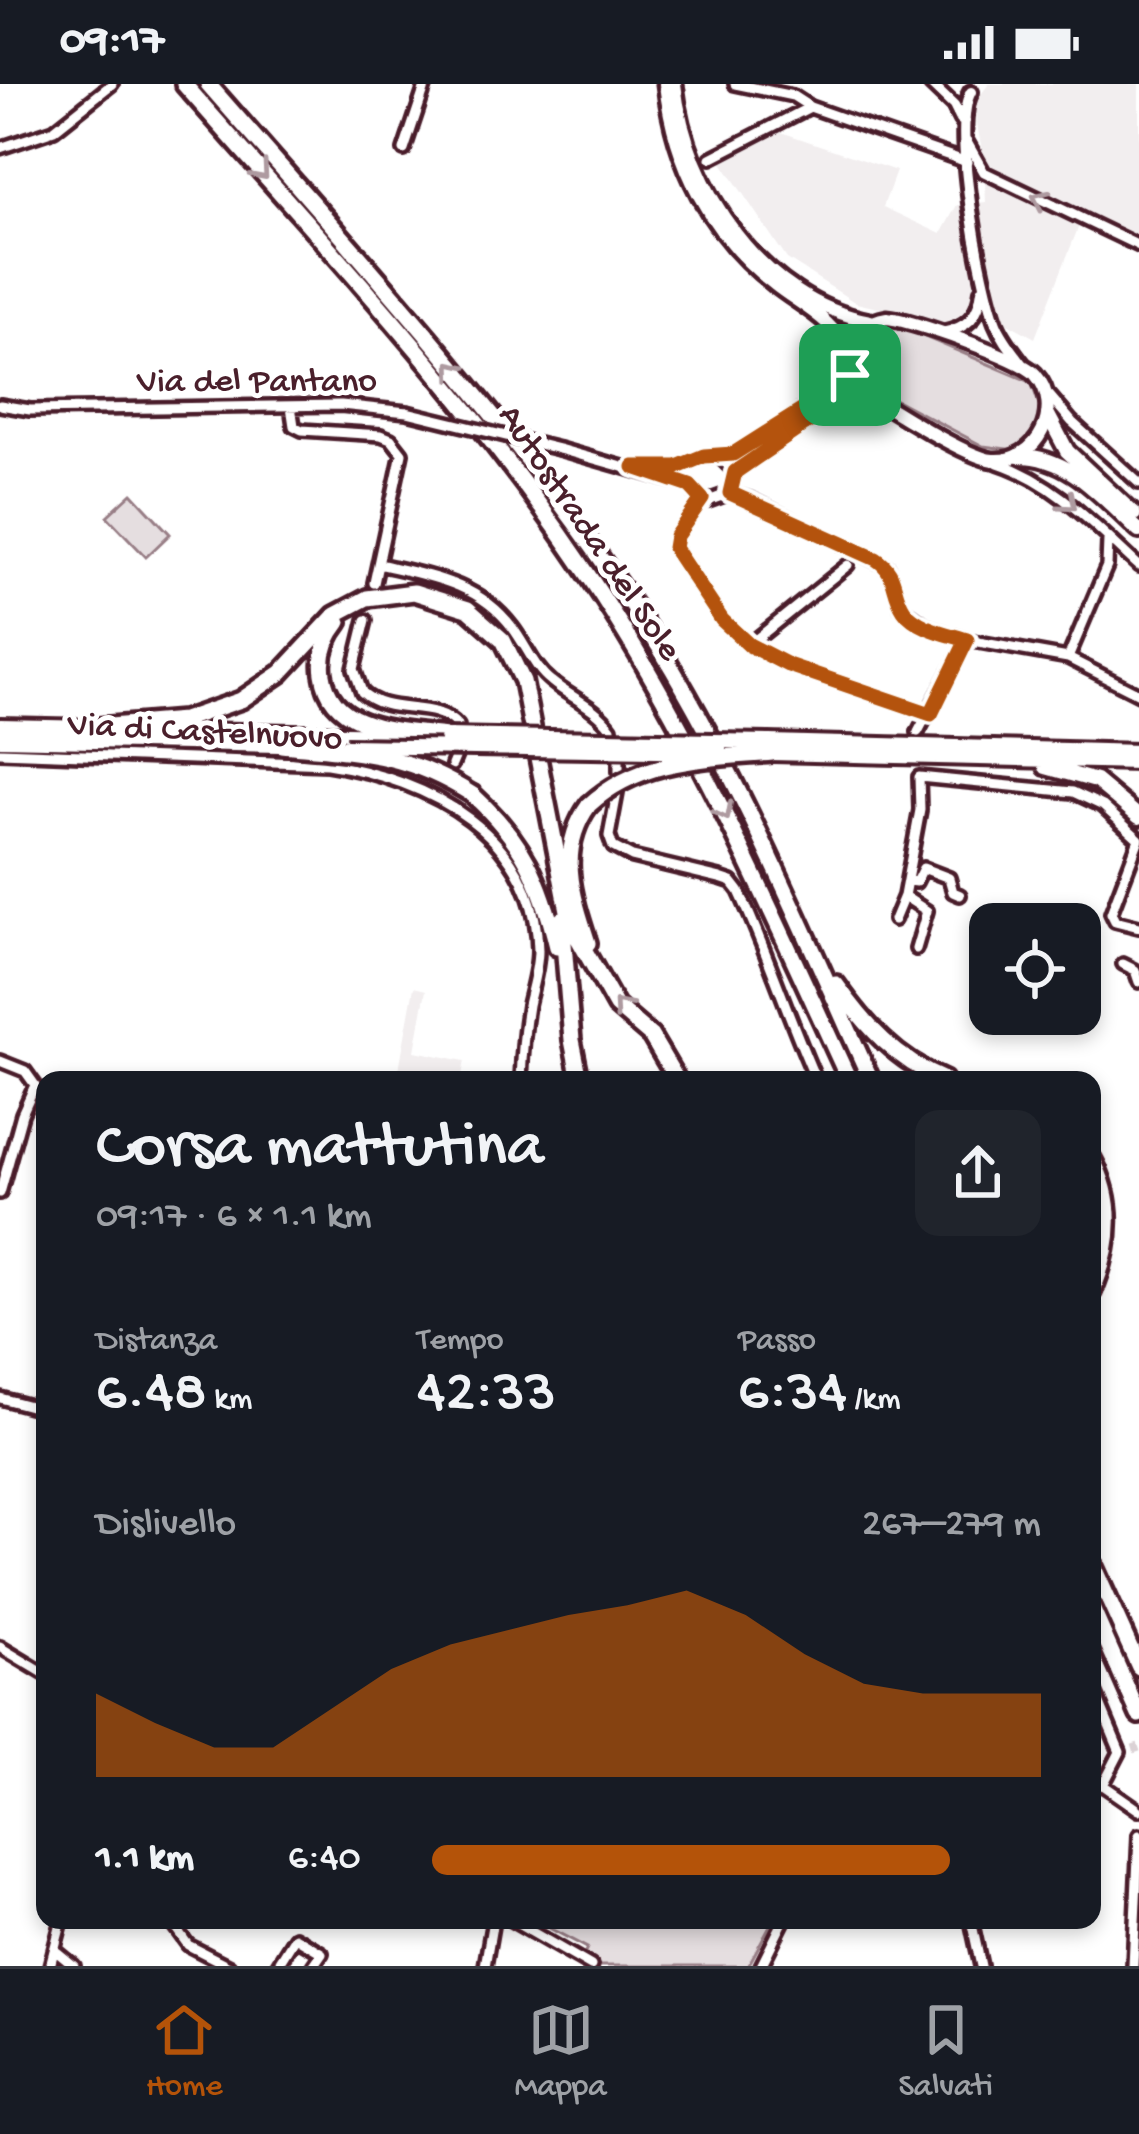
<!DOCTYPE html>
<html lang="it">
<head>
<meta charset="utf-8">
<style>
  :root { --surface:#171b24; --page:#20242c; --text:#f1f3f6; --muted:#9ea1a6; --line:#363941; --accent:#b45309 }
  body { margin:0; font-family:"Gochi Hand",sans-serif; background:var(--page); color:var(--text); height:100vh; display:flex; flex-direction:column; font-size:45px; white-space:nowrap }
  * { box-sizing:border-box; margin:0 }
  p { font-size:39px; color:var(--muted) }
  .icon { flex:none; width:66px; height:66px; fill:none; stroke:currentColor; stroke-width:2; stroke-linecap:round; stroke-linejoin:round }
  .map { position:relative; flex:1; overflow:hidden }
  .details { position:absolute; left:36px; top:987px; width:1065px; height:858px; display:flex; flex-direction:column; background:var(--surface); border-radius:24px; box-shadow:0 6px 18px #0003 }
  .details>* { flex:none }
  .tools { position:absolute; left:969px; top:819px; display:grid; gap:24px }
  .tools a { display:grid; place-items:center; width:132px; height:132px; border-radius:24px; background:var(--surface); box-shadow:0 6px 18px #0003; font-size:60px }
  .pin { position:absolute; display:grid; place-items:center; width:102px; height:102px; color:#fff; margin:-51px; border-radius:24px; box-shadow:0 6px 18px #0006 }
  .round { display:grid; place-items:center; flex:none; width:126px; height:126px; border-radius:24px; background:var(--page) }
  .head { display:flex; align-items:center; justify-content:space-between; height:204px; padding:0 60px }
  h1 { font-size:66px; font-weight:600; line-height:90px }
  .figures { display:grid; grid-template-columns:repeat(3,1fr); gap:18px; height:204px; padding:12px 60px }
  .figures div { display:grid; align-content:center }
  .figures b { font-size:60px; font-weight:600 }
  .figures small { font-size:33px; font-weight:400 }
  .figures p { font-size:33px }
  .chart { height:336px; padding:24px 60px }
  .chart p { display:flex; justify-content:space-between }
  .chart svg { width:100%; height:216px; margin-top:12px; fill:var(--accent); opacity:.7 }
  ul { padding:0 60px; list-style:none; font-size:39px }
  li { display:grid; grid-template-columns:192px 144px 1fr; align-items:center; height:90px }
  li i { height:30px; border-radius:15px; background:var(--accent) }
  .status { display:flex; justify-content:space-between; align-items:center; height:84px; padding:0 60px; background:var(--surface); direction:ltr }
  .status svg { height:33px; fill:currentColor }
  .dock { display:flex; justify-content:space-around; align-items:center; height:168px; border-top:3px solid var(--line); background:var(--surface); font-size:33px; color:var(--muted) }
  .dock a { display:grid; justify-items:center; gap:6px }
  .dock .active { color:var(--accent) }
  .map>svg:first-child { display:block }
  .built { fill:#f2eeef }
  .green { fill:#e5dee0; stroke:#987e86; stroke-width:3 }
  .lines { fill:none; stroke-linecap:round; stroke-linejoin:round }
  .minor-tunnel { stroke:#dbd2d5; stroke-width:9; stroke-dasharray:9 4.5; stroke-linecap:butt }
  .minor-casing { stroke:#4a1f2b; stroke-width:18 }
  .tertiary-casing { stroke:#4a1f2b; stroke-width:20 }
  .secondary-casing { stroke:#4a1f2b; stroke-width:21 }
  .trunk-casing { stroke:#4a1f2b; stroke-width:22 }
  .motorway-casing { stroke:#4a1f2b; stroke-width:24 }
  .minor { stroke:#fff; stroke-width:9 }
  .tertiary { stroke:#fff; stroke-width:10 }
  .secondary { stroke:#fff; stroke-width:12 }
  .trunk { stroke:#fff; stroke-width:14 }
  .motorway { stroke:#fff; stroke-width:15 }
  .minor-bridge-casing { stroke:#4a1f2b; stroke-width:18; stroke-linecap:butt }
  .trunk-bridge-casing { stroke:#4a1f2b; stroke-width:22; stroke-linecap:butt }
  .motorway-bridge-casing { stroke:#4a1f2b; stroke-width:24; stroke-linecap:butt }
  .minor-bridge { stroke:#fff; stroke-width:9 }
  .trunk-bridge { stroke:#fff; stroke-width:14 }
  .motorway-bridge { stroke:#fff; stroke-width:15 }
  .oneway { stroke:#ae9aa0 }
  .route-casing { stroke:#fff; stroke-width:24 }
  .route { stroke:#b45309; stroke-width:15 }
  .labels { text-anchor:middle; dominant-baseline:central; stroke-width:10; stroke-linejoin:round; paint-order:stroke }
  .street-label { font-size:36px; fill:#4a1f2b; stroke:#fff }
</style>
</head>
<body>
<div class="status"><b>09:17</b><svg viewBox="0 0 49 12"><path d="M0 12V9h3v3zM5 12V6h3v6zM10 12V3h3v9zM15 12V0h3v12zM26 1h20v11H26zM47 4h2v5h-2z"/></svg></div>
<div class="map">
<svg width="1139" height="1882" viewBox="0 0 1139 1882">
  <rect width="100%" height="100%" fill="#fff"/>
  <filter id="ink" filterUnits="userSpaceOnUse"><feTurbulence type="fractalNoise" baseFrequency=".00833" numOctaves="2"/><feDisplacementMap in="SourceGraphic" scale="24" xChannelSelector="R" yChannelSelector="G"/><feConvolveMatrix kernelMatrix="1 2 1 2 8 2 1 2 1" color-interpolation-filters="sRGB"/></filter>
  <g filter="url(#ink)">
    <path class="built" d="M 989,0 L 1139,0 L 1139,154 L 1084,129 L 1035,254 L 977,222 L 944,239 L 856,219 L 787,175 L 721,77 L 781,48 L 896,87 L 883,123 L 941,150 L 957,121 L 986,118 L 984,77 L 973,20 Z
      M 414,903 L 426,906 L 415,967 L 465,977 L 461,996 L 397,996 Z"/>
    <path class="green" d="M 883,243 L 911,247 L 1031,298 L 1043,331 L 1035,350 L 1015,366 L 983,362 L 866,300 C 848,277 854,251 883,243 Z
      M 132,409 L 170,450 L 146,473 L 107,432 Z
      M 534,1836 L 773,1836 L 748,1882 L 595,1882 L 583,1872 L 587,1864 Z"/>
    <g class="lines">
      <path class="minor-tunnel" d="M 366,536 L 374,499
        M 439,704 L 452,681
        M 1133,1665 L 1139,1663"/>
      <g class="minor-casing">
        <path id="minor" d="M 735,0 L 793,12 L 810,23 L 967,78
          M 967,58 L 984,88 L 1139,162
          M 0,64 L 54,46 L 112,0
          M 404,66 L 426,0
          M 711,74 L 810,23
          M 1049,311 L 1072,338 L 1139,399
          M 0,321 L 30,326 L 341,321 L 407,328
          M 291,322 L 294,342 L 302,346 L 381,351 L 391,355 L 402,369 L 374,499
          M 559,365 L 690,402 L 696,411 L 708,417 L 730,409 L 750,415 L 888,483 L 901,523 L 927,542 L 967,556 L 1068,574 L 1139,610
          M 724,374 L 756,358 L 850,291
          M 998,379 C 1055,398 1095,442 1139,482
          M 647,384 L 677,383 L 704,372 L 719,372 L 735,388 L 730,409
          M 735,388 L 809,338 L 865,308
          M 702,415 L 676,451 L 674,463 L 722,536 L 749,561 L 788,581 L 931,630
          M 379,480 C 430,492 479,499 512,543 C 526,561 534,584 551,597 C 571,614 595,622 611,644
          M 366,536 L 354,585 L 362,608 C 389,634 434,614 458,642
          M 749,561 L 848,481
          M 1068,574 L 1107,482 L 1108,456
          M 918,648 L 967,556
          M 0,668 L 327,680 C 429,695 536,751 538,866 C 538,885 532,903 528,921 C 524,946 522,971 521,996
          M 452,681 L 457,669
          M 619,688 L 619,677
          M 617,709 L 609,752 L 613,763 L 632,773 L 720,794 L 732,798 L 739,807 C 768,869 788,933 816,996
          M 1139,755 L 1111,829 L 1115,837 L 1139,843
          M 908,797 L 916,798 L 923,784 L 949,794 L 953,808 L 960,811
          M 894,836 L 904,812
          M 916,865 L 927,827 L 904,812 L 920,726 L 919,693 L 1073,708 L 1103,722 L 1139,755
          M 1123,880 L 1135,886 L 1139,898
          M 0,977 L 25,987 L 35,1001 L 22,1030 L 0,1109
          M 0,1314 L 45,1326
          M 0,1563 L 45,1590
          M 1092,1601 L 1120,1668
          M 1103,1701 L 1120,1668
          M 1092,1702 L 1103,1701 L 1139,1726
          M 170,1836 L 188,1861 L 229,1882
          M 511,1836 L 591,1882
          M 971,1836 L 981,1882
          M 57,1868 L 74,1882
          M 50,1882 L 62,1836
          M 277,1882 L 295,1853 L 322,1869 L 313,1882
          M 485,1882 L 493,1836
          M 761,1882 L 784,1836
          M 1133,1882 L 1139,1751"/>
      </g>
      <g class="tertiary-casing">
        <path id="tertiary" d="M 931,0 L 954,22 L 961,36
          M 971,8 C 951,41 981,201 996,239 C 1002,254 1012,266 1022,279
          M 942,249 C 967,244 979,233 982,206"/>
      </g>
      <g class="secondary-casing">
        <path id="secondary" d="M 665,0 C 674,79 710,151 774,200 C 800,221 836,236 847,269
          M 675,0 C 686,104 763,218 870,237
          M 887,234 C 911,236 1020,274 1035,290 C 1065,324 1038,379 993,376 C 968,374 885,322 861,305 C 835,277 850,240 887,234 Z"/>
      </g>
      <g class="trunk-casing">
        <path id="trunk" d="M 1048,331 L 1067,367 L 1134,430
          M 1018,372 C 1069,371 1103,414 1139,447
          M 0,642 L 93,644
          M 139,646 L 399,651
          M 0,655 L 281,661
          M 769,658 L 1139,668
          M 772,669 L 1139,678
          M 1046,683 L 1096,697 L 1139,733"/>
      </g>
      <g class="motorway-casing">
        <path id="motorway" d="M 184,0 C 338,176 502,347 624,547 C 712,690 779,844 849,996
          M 208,0 C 358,172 514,340 639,531 C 733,676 800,839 871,996
          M 339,538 C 327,553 320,570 323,590 C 331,648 402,646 446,652
          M 86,644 L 183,636 L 241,616 L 281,589 L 335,531 L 367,514 L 414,508 L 468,525 L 503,556 L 523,597 L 571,842 L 616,922 L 651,952 L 677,996
          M 473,711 C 524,758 541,796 557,863
          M 562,835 L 572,956 L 580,996
          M 588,859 C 572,810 557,765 589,721
          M 836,900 C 866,942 896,976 944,996
          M 1092,1075 C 1116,1118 1111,1164 1092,1208
          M 1092,1479 L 1139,1583
          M 1092,1524 L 1139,1631"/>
      </g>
      <use href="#minor" class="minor"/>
      <use href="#tertiary" class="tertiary"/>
      <use href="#secondary" class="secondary"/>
      <use href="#trunk" class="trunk"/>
      <use href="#motorway" class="motorway"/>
      <g class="minor-bridge-casing">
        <path id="minor-bridge" d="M 407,328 L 559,365"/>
      </g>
      <g class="trunk-bridge-casing">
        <path id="trunk-bridge" d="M 446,652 L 769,658
          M 346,662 L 720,668"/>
      </g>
      <g class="motorway-bridge-casing">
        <path id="motorway-bridge" d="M 281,661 C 357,668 406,668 473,711
          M 589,721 C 640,674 707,675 772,669"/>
      </g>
      <use href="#minor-bridge" class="minor-bridge"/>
      <use href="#trunk-bridge" class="trunk-bridge"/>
      <use href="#motorway-bridge" class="motorway-bridge"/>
    </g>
    <defs><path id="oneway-chevron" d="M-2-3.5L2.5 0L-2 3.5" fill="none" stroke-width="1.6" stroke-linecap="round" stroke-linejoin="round" transform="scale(3)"/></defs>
    <g class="oneway">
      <use href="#oneway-chevron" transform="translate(261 88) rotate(49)"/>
      <use href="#oneway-chevron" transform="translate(1040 115) rotate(-155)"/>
      <use href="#oneway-chevron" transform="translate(454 285) rotate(-130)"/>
      <use href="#oneway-chevron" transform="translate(1069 419) rotate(41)"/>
      <use href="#oneway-chevron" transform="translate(724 728) rotate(63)"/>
      <use href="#oneway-chevron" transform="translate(621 923) rotate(-131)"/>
    </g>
  </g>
  <g class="lines" filter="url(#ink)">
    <g class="route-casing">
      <path id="route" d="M 850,291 L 865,308 L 808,338 L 735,388 L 730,409 L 876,475 C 898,489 891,507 904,526 C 916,544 948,550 967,556 L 931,630 L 788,581 L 749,561 L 722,536 L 674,464 L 676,452 L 702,415 L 690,402 L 634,383 L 677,383 L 704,372 L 733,370 L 836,305 Z"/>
    </g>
    <use href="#route" class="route"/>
  </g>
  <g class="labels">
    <g class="street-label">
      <text x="257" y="299">Via del Pantano</text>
      <text transform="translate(588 450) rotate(56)">Autostrada del Sole</text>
      <text transform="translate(205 650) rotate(3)">Via di Castelnuovo</text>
    </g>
  </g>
</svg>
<div class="tools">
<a><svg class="icon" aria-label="locate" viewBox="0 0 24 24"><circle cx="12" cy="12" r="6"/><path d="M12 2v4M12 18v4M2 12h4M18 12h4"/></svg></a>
</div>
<div class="pin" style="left:850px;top:291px;background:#1e9e55"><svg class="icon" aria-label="arrive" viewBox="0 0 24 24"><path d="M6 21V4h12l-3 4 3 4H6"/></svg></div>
<section class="details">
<div class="head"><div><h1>Corsa mattutina</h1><p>09:17 · 6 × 1.1 km</p></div><a class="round"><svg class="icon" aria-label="share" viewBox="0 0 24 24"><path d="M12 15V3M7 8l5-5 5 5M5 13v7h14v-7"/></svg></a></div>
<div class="figures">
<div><p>Distanza</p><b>6.48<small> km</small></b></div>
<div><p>Tempo</p><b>42:33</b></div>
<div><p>Passo</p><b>6:34<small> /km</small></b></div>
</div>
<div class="chart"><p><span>Dislivello</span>267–279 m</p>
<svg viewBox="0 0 160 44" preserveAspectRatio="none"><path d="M0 44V27L10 33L20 38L30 38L40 30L50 22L60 17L70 14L80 11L90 9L100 6L110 11L120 19L130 25L140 27L150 27L160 27V44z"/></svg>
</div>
<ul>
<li><b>1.1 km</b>6:40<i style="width:85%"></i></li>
</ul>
</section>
</div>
<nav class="dock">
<a class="active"><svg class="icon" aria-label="home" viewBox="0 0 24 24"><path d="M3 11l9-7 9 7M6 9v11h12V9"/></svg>Home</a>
<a><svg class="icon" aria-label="map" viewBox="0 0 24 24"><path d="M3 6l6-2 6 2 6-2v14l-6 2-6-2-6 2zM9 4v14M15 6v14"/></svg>Mappa</a>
<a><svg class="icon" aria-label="saved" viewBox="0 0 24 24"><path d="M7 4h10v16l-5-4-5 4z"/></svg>Salvati</a>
</nav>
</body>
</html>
